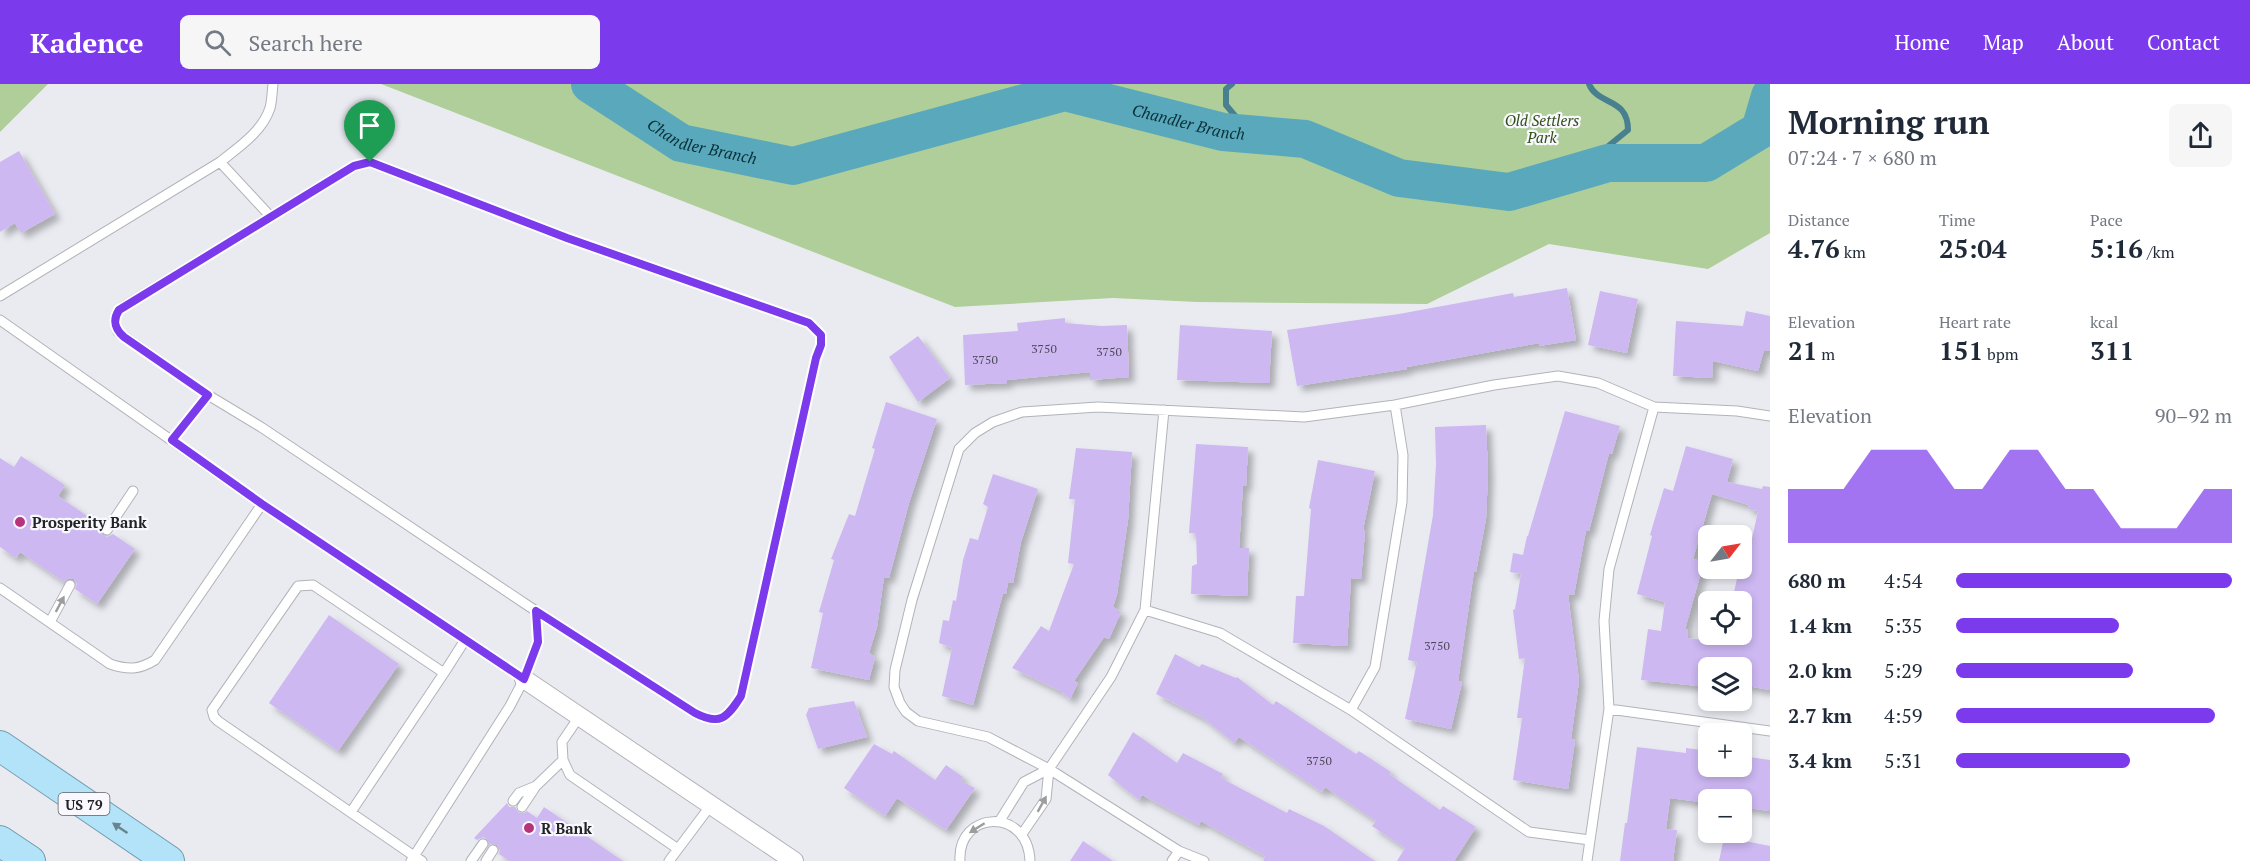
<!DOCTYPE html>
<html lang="en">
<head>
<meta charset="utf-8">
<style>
  :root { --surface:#fff; --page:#f6f6f7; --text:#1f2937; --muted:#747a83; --accent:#7c3aed }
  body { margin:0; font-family:"PT Serif",serif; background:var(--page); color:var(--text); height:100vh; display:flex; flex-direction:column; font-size:22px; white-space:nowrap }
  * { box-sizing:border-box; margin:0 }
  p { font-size:20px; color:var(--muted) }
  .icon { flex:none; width:33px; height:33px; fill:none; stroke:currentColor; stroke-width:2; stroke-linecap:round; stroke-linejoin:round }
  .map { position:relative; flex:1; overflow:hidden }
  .side { display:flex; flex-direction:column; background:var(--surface); width:480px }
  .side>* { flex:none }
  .needle { width:39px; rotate:59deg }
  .tools { position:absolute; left:1698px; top:441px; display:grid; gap:12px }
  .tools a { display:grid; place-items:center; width:54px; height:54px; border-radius:9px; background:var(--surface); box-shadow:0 3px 9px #0003; font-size:30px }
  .pin { position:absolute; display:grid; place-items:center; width:51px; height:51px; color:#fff; margin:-62px -26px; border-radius:50% 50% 50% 0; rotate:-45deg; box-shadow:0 0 6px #0007 }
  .pin .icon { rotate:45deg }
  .round { display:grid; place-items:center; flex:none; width:63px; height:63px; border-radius:9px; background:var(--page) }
  .overview { display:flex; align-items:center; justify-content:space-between; height:102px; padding:0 18px }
  h1 { font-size:33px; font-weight:700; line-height:45px }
  .metrics { display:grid; grid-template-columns:repeat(3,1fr); gap:9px; height:102px; padding:6px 18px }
  .metrics div { display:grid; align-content:center }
  .metrics b { font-size:26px; font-weight:700 }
  .metrics small { font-size:16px; font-weight:400 }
  .metrics p { font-size:16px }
  .chart { height:168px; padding:12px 18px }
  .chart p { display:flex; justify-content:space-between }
  .chart svg { width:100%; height:108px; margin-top:6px; fill:var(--accent); opacity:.7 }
  ul { padding:0 18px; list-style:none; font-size:20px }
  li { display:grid; grid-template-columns:96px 72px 1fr; align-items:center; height:45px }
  li i { height:15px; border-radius:8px; background:var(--accent) }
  header { display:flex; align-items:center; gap:36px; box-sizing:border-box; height:84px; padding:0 30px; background:var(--accent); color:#fff }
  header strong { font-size:28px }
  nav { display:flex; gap:33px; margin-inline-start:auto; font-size:21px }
  .search { width:420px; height:54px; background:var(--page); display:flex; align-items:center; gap:15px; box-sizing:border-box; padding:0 21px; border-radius:9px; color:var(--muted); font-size:22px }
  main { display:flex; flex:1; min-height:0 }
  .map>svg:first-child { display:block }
  .green { fill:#afce99 }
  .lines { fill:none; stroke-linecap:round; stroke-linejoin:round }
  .stream { stroke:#48808f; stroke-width:6 }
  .river { stroke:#59a8bc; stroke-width:38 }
  .building { fill:#cdb8f2; fill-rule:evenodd; filter:url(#shadow) }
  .service-casing { stroke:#b2b3b9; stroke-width:11 }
  .minor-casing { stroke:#b2b3b9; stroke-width:20 }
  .trunk-casing { stroke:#739bad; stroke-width:32 }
  .service { stroke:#fff; stroke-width:9 }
  .minor { stroke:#fff; stroke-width:18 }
  .trunk { stroke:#b2e3f8; stroke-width:30 }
  .oneway { fill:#9c9c9d }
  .oneway2 { fill:#6a838e }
  .route-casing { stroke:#fff; stroke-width:12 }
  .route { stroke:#7c3aed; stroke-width:8 }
  .poi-dot { fill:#b7347c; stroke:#f8f8fe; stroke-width:2 }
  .labels { text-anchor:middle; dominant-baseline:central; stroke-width:4.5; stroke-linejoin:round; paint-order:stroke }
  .number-label { font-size:12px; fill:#4d4858 }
  .shield { fill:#f8f8fe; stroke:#626366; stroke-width:1.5 }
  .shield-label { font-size:14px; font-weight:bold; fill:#222325 }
  .park-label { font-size:15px; font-style:italic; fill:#314f16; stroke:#f8f8fe }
  .poi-label { font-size:15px; font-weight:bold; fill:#222325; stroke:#f8f8fe; text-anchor:start }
  .water-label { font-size:16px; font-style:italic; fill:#082f38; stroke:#f8f8fe }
</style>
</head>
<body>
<header>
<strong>Kadence</strong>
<div class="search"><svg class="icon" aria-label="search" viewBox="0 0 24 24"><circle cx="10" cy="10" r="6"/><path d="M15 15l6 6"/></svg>Search here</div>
<nav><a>Home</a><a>Map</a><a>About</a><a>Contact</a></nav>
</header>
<main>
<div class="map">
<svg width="1770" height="777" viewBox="0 0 1770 777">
  <defs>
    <filter id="shadow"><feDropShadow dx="5.5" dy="5.5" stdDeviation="3" flood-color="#0004"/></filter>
  </defs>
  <rect width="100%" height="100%" fill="#eaebf1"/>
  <path class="green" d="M 0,0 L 48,0 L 0,48 Z
    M 381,0 L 1770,0 L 1770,149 L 1708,185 L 1549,160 L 1427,220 L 1197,218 L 1113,214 L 955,223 Z"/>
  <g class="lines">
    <path class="stream" d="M 1232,0 L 1226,5 L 1226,21 L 1251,51
      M 1589,0 C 1598,22 1628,13 1628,46 L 1590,77 L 1589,85"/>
    <path class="river" id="s1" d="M 590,0 L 681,59 L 793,82 L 1065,8 L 1223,48 L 1305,55 L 1399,94 L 1509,108 L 1608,79 L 1706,79 L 1760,46 L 1770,12"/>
  </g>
  <path class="building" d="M 19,67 L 55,130 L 21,149 L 15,139 L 0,148 L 0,78 Z
    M 1567,204 L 1576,256 L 1539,262 L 1539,259 L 1407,283 L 1407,285 L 1297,302 L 1287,246 L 1399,230 L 1513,209 L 1514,213 Z
    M 1600,207 L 1638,215 L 1627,269 L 1588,261 Z
    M 1746,227 L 1770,232 L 1770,267 L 1764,266 L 1758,287 L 1713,277 L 1712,294 L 1673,292 L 1676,237 L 1743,242 Z
    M 1065,234 L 1065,239 L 1101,242 L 1127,241 L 1129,293 L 1090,296 L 1090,288 L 1007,296 L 1007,299 L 965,301 L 963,251 L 1018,247 L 1017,239 Z
    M 1180,241 L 1272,247 L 1269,299 L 1177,296 Z
    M 918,252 L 950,294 L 918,318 L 889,273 Z
    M 886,318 L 937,335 L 909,419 L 889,494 L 884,493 L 877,543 L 869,569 L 875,573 L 869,596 L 811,584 L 823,529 L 819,528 L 834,476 L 831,475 L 849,430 L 855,432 L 875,365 L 872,364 Z
    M 1565,327 L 1620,342 L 1612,370 L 1609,369 L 1589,447 L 1586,446 L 1574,511 L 1568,510 L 1579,597 L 1571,655 L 1575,656 L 1568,705 L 1513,696 L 1522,634 L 1517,634 L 1525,574 L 1519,575 L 1513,526 L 1515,525 L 1521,490 L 1510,488 L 1513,469 L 1523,471 L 1527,452 L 1528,452 Z
    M 1486,341 L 1488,390 L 1486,435 L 1476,488 L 1474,487 L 1458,597 L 1462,598 L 1451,645 L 1405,635 L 1417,578 L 1408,576 L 1433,431 L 1436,380 L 1435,343 Z
    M 1196,360 L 1248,363 L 1246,402 L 1243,402 L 1239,464 L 1249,464 L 1247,512 L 1191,510 L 1192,482 L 1197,480 L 1196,449 L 1189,449 Z
    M 1686,362 L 1733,375 L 1727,398 L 1762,405 L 1763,402 L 1770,403 L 1770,606 L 1742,601 L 1742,584 L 1708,584 L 1708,603 L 1641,596 L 1648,545 L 1661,547 L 1665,518 L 1637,510 L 1652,452 L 1650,451 L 1664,404 L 1673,407 ZM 1712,410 L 1749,421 L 1748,425 L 1758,427 L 1745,487 L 1739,485 L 1732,518 L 1742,518 L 1742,561 L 1687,554 L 1688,546 L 1685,545 L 1704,478 L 1693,475 Z
    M 1076,364 L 1132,368 L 1128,436 L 1117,510 L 1113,523 L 1121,528 L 1109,555 L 1104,553 L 1074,597 L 1078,599 L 1070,615 L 1060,607 L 1012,584 L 1041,542 L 1049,547 L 1074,480 L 1068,479 L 1075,415 L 1069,415 Z
    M 21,372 L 65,401 L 58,412 L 102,442 L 100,446 L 103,451 L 107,453 L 113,450 L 135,465 L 97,520 L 75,505 L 77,500 L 74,495 L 69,494 L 64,498 L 20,468 L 16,474 L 0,463 L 0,374 L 14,383 Z
    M 1318,376 L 1375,387 L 1363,446 L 1365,447 L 1361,495 L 1351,494 L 1347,562 L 1293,559 L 1296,512 L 1304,512 L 1311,425 L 1309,424 Z
    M 993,390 L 1038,405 L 1021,458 L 1013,499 L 1008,498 L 1006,510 L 1003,509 L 973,621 L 942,612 L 952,564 L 939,559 L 943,536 L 949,537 L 953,516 L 956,517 L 963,476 L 970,454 L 978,456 L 988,423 L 983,420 Z
    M 329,531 L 399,580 L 338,667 L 269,619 Z
    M 1175,570 L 1199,583 L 1202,580 L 1236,594 L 1237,593 L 1273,621 L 1276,617 L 1356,670 L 1359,667 L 1391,688 L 1389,690 L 1440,726 L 1443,722 L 1476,743 L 1454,777 L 1397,777 L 1405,764 L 1372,742 L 1376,737 L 1325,703 L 1322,708 L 1239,653 L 1234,659 L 1203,634 L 1156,610 Z
    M 854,617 L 867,653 L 818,665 L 806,631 L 809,624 Z
    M 1133,648 L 1177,679 L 1183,669 L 1223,690 L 1221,694 L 1287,729 L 1289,725 L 1324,742 L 1375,777 L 1263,777 L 1265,772 L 1201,737 L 1199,741 L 1142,711 L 1139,716 L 1108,691 Z
    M 874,660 L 892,670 L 894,667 L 935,696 L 946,681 L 963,693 L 961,697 L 975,704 L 946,746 L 897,714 L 885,732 L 844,704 Z
    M 1637,663 L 1686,669 L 1686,664 L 1708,667 L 1708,682 L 1742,682 L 1742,672 L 1770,676 L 1769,727 L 1742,723 L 1742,716 L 1708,716 L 1708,719 L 1670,714 L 1666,745 L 1677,746 L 1673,777 L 1620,777 L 1625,739 L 1627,739 Z
    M 507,719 L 509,723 L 515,723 L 519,729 L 524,729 L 527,727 L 537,734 L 544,723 L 623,777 L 509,777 L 499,770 L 500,766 L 497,761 L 490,760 L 484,753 L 477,756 L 474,754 Z
    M 1724,753 L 1770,762 L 1770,777 L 1719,777 Z
    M 1083,757 L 1113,777 L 1070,777 Z"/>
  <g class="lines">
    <g class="service-casing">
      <path id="service" d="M 220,78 L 271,133
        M 370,78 L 567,154 L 809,239 L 821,251 L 821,262 L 816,274 L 741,612 C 727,634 720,642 695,629 L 530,523 L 261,343 L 208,311 L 118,248 C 113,237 114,230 123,223 L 354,82 Z
        M 0,212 L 220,78 C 239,63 262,48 270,24 C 272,17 272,8 273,0
        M 0,236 L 262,420 L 524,595 L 510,622 L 411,777
        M 172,356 L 208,311
        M 107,446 L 133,407
        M 0,504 L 110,580 C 128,586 139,586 155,576 L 262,420
        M 1145,526 L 1220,549 L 1351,626 L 1529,748 L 1590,756
        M 50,538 L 70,501
        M 444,589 L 465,556
        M 524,595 L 538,558 L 536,527
        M 1609,625 L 1770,647
        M 1351,626 L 1375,583 L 1402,418 L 1403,371 L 1395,321
        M 579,633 L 562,658 L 563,676 L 570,691 L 678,765 L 711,721
        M 513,717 L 519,709 L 536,702
        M 522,723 L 536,702 L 563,676
        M 351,728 L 444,589 L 313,501 L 298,502 L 212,626 L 214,633 L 218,637 C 283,682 349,727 414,772 L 422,777
        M 999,738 L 1024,698 L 1049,685 L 1111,593 L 1145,526 L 1164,326
        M 1022,750 L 1046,715 L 1049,685
        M 471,777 L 483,760
        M 486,777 L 493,766
        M 669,777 L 678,765
        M 960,777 C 957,726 1028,723 1030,777
        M 1172,777 L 1179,767
        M 1204,777 L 1179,767 L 1049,685 L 988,653 L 918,637 L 906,628 L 900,619 L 894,603 L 895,586 L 912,516 L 959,365 L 975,349 L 993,338 L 1022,328 L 1098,323 L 1304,333 L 1395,321 L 1494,301 L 1558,292 L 1598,299 L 1654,323 L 1737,327 L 1770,332
        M 1587,777 L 1609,625 L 1604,537 L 1609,485 L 1654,323"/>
    </g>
    <g class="minor-casing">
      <path id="minor" d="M 524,595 L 794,777"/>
    </g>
    <g class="trunk-casing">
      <path id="trunk" d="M 0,662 L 169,777
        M 0,757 L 30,777"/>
    </g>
    <use href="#service" class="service"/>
    <use href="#minor" class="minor"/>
    <use href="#trunk" class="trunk"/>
  </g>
  <defs><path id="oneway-solid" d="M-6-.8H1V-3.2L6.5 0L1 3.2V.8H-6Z" transform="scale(1.5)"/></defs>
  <g class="oneway">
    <use href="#oneway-solid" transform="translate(60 520) rotate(-62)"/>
    <use href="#oneway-solid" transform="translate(1042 720) rotate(-61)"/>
    <use href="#oneway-solid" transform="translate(977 744) rotate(148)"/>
  </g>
  <use class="oneway2" href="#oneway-solid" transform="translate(120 744) rotate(-146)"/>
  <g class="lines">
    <g class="route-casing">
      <path id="route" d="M 370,78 L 567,154 L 809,239 L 821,251 L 821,261 L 816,274 L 741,612 C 727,634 720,642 695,629 L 536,527 L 538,558 L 524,595 L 262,420 L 172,356 L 208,311 L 124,253 C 115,245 112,237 119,226 L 354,82 Z"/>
    </g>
    <use href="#route" class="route"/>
  </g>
  <g class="poi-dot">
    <circle cx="20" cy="438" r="6"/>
    <circle cx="529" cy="744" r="6"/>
  </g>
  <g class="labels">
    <g class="number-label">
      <text x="1044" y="264">3750</text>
      <text x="1109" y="267">3750</text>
      <text x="985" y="275">3750</text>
      <text x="1437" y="561">3750</text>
      <text x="1319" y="676">3750</text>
    </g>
    <rect class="shield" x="58.5" y="709" width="51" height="22" rx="4.5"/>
    <g class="shield-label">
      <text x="84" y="720">US 79</text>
    </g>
    <g class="park-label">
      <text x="1542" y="36">Old Settlers<tspan x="1542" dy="17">Park</tspan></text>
    </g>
    <g class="poi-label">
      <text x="32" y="438">Prosperity Bank</text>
      <text x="541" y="744">R Bank</text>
    </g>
    <g class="water-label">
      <text stroke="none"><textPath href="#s1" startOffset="632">Chandler Branch</textPath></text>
      <text stroke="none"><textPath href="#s1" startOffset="128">Chandler Branch</textPath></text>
    </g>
  </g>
</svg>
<div class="tools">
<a><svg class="needle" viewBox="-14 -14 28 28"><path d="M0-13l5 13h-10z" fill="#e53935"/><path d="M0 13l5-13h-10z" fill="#747a83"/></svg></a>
<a><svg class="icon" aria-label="locate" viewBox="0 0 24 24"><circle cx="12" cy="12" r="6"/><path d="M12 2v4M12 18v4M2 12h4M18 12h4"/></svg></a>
<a><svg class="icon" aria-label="layers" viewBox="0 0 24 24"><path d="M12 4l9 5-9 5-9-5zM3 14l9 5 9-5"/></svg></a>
<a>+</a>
<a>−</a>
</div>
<div class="pin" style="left:370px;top:78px;background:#1e9e55"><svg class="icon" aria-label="arrive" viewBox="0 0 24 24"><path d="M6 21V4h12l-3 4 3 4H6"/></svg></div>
</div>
<section class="side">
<div class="overview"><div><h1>Morning run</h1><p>07:24 · 7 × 680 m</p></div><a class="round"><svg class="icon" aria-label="share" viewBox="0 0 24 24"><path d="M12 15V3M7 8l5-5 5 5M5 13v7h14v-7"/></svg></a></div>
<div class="metrics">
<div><p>Distance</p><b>4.76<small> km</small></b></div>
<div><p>Time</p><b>25:04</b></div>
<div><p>Pace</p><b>5:16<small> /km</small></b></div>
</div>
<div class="metrics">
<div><p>Elevation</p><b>21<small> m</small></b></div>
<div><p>Heart rate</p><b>151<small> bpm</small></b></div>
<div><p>kcal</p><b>311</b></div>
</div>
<div class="chart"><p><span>Elevation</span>90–92 m</p>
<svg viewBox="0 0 160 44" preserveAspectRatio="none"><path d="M0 44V22L10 22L20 22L30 6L40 6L50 6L60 22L70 22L80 6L90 6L100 22L110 22L120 38L130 38L140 38L150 22L160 22V44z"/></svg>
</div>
<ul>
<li><b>680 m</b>4:54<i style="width:100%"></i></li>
<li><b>1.4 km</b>5:35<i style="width:59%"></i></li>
<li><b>2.0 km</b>5:29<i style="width:64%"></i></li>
<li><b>2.7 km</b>4:59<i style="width:94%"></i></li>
<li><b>3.4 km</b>5:31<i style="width:63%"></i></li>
</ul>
</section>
</main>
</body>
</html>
